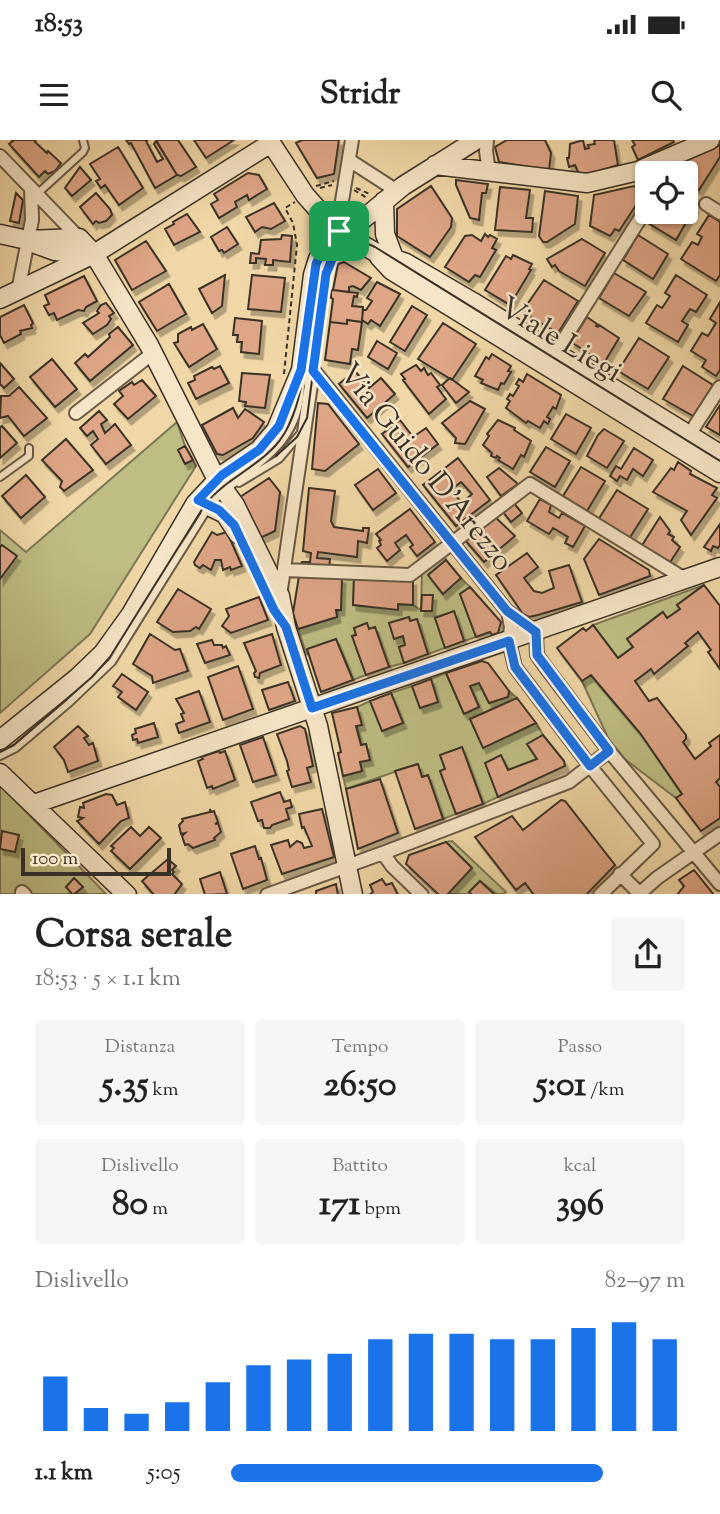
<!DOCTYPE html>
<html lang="it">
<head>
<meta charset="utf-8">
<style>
  :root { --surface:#fff; --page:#f6f6f6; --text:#222; --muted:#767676; --accent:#1a73e8 }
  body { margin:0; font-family:"Sorts Mill Goudy",serif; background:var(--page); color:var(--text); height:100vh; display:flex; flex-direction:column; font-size:26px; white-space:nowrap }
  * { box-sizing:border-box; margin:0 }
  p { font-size:23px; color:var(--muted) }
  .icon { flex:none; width:38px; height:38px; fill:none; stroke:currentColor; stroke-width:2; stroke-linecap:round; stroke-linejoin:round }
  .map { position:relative; height:754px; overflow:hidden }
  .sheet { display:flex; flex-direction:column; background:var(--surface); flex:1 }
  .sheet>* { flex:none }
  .tools { position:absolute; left:635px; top:21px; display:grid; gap:14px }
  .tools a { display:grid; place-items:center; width:63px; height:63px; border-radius:7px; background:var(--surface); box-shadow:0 2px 5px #0004; font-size:35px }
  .scale { position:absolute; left:21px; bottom:18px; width:150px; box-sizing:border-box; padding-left:7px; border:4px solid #3a3126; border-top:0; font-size:19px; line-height:24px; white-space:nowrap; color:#3a3126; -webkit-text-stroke:5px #f6e5c6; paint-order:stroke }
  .pin { position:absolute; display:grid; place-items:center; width:60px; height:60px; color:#fff; margin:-30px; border-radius:14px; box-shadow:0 4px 10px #0006 }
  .round { display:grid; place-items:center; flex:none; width:74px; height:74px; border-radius:7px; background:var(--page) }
  .headline { display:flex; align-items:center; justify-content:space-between; height:119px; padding:0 35px }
  h1 { font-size:38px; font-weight:700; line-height:52px }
  .metrics { display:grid; grid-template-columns:repeat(3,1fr); gap:10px; height:119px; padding:7px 35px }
  .metrics div { display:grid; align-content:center; border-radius:7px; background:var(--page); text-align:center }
  .metrics b { font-size:35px; font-weight:700 }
  .metrics small { font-size:19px; font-weight:400 }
  .metrics p { font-size:19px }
  .chart { height:196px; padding:14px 35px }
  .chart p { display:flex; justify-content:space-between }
  .chart svg { width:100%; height:126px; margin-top:7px; stroke:var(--accent); stroke-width:6 }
  ul { padding:0 35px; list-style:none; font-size:23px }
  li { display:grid; grid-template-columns:112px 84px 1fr; align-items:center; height:52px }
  li i { height:18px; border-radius:9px; background:var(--accent) }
  .status { display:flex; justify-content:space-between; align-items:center; height:49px; padding:0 35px; background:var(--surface); direction:ltr }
  .status svg { height:19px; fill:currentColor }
  header { display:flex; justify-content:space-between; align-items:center; height:91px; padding:0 35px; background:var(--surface); font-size:32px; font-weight:700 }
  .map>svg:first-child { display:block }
  .green { fill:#bebd84; stroke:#7c7755; stroke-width:2 }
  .building { fill:#dea587; stroke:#3a3126; stroke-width:2; fill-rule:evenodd; filter:url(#shadow) }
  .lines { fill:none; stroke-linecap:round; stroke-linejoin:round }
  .lane-casing { stroke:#685a46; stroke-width:10 }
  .street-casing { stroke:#685a46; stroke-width:16 }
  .secondary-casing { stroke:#3a3126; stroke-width:21 }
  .path { stroke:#3a3126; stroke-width:2; stroke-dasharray:5 3.5; stroke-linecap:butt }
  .lane { stroke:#f6e5c6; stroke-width:6 }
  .street { stroke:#f6e5c6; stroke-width:12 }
  .secondary { stroke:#f6e5c6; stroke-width:18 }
  .tram { stroke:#3a3126; stroke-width:2 }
  .route-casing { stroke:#fff; stroke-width:14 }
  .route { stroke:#1a73e8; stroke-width:9 }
  .labels { text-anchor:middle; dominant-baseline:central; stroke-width:5; stroke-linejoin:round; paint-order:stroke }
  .street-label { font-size:30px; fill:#3a3126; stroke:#f6e5c6 }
</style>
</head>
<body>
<div class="status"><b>18:53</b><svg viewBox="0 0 49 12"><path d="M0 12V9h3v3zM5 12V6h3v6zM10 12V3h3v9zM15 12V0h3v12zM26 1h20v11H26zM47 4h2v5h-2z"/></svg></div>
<header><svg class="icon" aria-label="menu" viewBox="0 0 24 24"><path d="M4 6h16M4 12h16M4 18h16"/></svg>Stridr<svg class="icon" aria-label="search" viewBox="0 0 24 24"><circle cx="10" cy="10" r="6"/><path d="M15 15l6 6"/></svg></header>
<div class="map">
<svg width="720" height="755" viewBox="0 0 720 755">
  <defs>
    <filter id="shadow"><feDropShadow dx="3.5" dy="5.5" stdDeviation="0" flood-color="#0004"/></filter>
  </defs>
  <rect width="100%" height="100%" fill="#f1d7a7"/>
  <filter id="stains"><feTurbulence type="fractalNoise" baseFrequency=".00286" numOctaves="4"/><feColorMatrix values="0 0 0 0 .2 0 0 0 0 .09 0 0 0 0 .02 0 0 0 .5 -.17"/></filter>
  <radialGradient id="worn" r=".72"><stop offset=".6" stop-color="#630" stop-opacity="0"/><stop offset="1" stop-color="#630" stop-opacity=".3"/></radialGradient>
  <path class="green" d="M 177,282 L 185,306 L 196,326 L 90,494 L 0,573 L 0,390 L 26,412 Z
    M 444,414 L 446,420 L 429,435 L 443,453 L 461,438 L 470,447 L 460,454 L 476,497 L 464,501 L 454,472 L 435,477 L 445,508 L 428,514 L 417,479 L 410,481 L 409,477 L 390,483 L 403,496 L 405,505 L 399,507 L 404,523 L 389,527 L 375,487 L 369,489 L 366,483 L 354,488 L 356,495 L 352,496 L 366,535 L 353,540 L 336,499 L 308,509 L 307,515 L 298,489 L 337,477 L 342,438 L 354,437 L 353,464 L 413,465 L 421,470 L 422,430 Z
    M 704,445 L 677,465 L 680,469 L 668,478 L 662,472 L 627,499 L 633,507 L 618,518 L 593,485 Z
    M 446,533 L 464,574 L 479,567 L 470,546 L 479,543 L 489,563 L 508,557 L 509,551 L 517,558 L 470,579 L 483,607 L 536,583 L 543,595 L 527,604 L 537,619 L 508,630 L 486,623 L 498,657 L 483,664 L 462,607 L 440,615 L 445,629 L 440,631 L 456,674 L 443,679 L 428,636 L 422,637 L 417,624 L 346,649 L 343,636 L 362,631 L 360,622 L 370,620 L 366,604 L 361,605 L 357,586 L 361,585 L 357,567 L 370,561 L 383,591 L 403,583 L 391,553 L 412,546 L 420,568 L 438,562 L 431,539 Z
    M 591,535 L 640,593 L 682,654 L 676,658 L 614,611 L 582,541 Z
    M 0,646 L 1,646 L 106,754 L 0,754 Z
    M 452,701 L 506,752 L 503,754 L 497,754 L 480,741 L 469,752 L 472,754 L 447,754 L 472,728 L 446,702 Z"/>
  <path class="building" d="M 11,0 L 36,0 L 35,2 L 47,13 L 48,11 L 61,23 L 55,31 L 48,34 L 45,31 L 39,37 L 9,4 L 13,1 Z
    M 126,0 L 148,0 L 146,1 L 157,22 L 163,19 L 154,4 L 156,1 L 177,35 L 155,48 L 131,3 L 129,4 Z
    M 156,0 L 178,0 L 196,27 L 181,36 L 177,35 Z
    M 194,0 L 234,0 L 206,18 Z
    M 302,0 L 339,0 L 334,34 L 317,38 L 296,3 Z
    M 545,0 L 551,13 L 549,30 L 499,22 L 495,7 L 507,0 Z
    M 583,0 L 585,9 L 589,8 L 588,5 L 595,4 L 594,0 L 614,0 L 618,25 L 589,34 L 579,34 L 575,25 L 569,27 L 567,18 L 569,18 L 570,4 Z
    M 632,0 L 673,0 L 674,2 L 638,20 L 632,7 L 635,5 Z
    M 720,5 L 720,17 L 699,50 L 686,41 L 686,33 L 683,33 L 684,21 Z
    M 118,7 L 143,48 L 119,65 L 105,45 L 101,48 L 96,41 L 100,39 L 90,24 Z
    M 80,27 L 91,40 L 72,56 L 65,48 Z
    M 248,33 L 259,35 L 267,49 L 249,60 L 247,55 L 235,62 L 237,67 L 219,78 L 211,64 L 218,60 L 214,54 Z
    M 456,40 L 488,44 L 486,53 L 482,53 L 479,80 L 470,78 L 456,45 Z
    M 431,46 L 452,78 L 451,87 L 430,117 L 397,96 L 397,69 Z
    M 634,46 L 644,53 L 619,91 L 615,89 L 610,96 L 590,86 L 594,55 Z
    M 500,47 L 530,50 L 526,78 L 533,78 L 532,92 L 495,90 Z
    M 545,51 L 578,56 L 575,84 L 547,102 L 543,102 L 539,96 Z
    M 16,53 L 23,60 L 19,83 L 10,81 Z
    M 96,53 L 110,69 L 112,75 L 106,81 L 99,83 L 96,81 L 93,84 L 80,67 Z
    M 686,62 L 695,67 L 676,100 L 648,83 L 652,72 L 686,72 Z
    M 274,63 L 285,81 L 271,89 L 262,87 L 255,92 L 246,77 Z
    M 187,74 L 200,92 L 174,105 L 165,89 L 174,84 L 173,82 Z
    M 709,75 L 720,82 L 720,135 L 716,141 L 681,119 L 692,102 L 698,105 L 702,97 L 697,94 Z
    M 227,87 L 238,104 L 224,113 L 222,110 L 219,111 L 211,97 Z
    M 485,94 L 488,97 L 490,95 L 497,99 L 492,108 L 496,110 L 480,137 L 475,135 L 469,142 L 445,127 L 465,96 L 472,95 L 481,101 Z
    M 282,95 L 292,96 L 290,122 L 273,120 L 273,125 L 265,125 L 266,119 L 256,118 L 256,123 L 250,123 L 251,113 L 259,114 L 261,100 L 281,99 Z
    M 638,95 L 668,114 L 653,139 L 623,120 Z
    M 582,99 L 605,113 L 585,146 L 559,131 L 555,125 L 552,127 L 547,119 Z
    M 146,101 L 166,131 L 132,150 L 115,120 Z
    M 513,115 L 532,124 L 529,129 L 531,130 L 510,165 L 485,150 L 506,116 L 511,119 Z
    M 344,122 L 371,138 L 361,150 L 353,146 L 349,147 L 349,152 L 333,150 L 338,124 Z
    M 614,133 L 646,152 L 629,176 L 599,158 Z
    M 225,135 L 222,166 L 212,173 L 199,149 Z
    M 252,135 L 285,138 L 281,172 L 248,169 Z
    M 676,135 L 707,155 L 696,172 L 690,169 L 682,181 L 688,185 L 678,202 L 646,183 L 657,165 L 662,168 L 670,156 L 665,153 Z
    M 84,136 L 97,161 L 86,167 L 84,171 L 78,170 L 57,180 L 54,173 L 49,175 L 44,166 L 49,164 L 45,155 Z
    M 544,140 L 578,161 L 558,193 L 522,172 Z
    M 377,142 L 400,154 L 380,186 L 371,180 L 368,184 L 362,180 L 363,170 L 366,170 L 372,161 L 367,158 Z
    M 169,144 L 186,174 L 157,191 L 139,162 Z
    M 333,150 L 358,153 L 357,157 L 354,156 L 352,166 L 363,167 L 362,182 L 347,180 L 347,184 L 330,182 L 333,159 L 331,158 L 331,151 Z
    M 720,162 L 720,230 L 716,236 L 702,227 L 706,220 L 691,211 L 702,193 L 708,196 L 716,183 L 710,179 Z
    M 106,163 L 114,173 L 109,176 L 111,179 L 107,185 L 93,194 L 83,183 L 99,173 L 97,171 L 101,165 Z
    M 24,165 L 33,183 L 31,185 L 32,188 L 20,191 L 21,194 L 4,203 L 0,195 L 0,177 Z
    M 412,166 L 427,175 L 405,211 L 390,202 Z
    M 587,177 L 597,184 L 596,186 L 598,187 L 599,185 L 619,198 L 604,223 L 571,202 Z
    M 235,178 L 262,181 L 259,214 L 241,212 L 242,202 L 237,202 L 238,195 L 233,195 Z
    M 347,180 L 362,182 L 358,210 L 352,209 L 350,224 L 325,220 L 330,182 L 347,184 Z
    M 443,183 L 476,204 L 452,240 L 418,219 Z
    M 203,184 L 217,209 L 189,227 L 174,203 L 178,202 L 178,194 L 191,187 L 192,190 Z
    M 118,187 L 133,205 L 90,241 L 75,223 L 85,214 L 88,217 L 110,197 L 109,194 Z
    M 639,198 L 669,217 L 648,249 L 618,231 Z
    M 377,201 L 397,213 L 388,229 L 368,217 Z
    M 492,214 L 511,226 L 508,231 L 511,232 L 504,244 L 501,243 L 498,250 L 481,243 L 483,240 L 475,236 L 486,217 L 489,219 Z
    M 52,219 L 77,249 L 55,267 L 30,237 Z
    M 0,223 L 14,239 L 4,248 L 0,244 Z
    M 416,225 L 421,231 L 424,228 L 428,235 L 431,233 L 440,245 L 437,247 L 446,259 L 429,274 L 403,240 L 405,239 L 401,234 Z
    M 220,226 L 229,243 L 196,259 L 188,243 L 195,240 L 194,236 L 212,227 L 214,229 Z
    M 683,226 L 713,245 L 693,276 L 663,259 Z
    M 355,231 L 369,248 L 381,238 L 395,254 L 367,278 L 339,244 Z
    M 242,233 L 270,235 L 265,268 L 245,266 L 246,262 L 239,261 Z
    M 527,234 L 561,255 L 556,269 L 553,267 L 547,277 L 550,279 L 548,284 L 544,281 L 540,288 L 528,281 L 526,283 L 506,268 L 510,261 L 507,259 L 510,254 L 513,256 L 519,246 L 516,244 L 519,239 L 523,242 Z
    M 450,238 L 469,252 L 456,263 L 442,245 Z
    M 142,240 L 156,256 L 128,279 L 114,264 L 123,256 L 119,251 L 132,242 L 134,245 Z
    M 19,247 L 47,278 L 24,296 L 8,276 L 0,278 L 1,256 L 9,256 Z
    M 470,261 L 485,269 L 465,304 L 455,303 L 456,298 L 442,283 Z
    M 318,263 L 328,264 L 359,304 L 325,331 L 312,329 Z
    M 720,265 L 720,295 L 706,287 Z
    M 233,268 L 238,278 L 245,269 L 264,282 L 253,298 L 223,315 L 217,314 L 202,285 Z
    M 99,271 L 107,280 L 101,284 L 105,293 L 115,284 L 131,305 L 106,324 L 91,305 L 98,299 L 93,291 L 87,296 L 80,288 Z
    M 566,274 L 591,288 L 576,314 L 551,299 Z
    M 400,280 L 413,297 L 426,288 L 438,304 L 408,327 L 382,294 Z
    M 498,280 L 515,288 L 514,290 L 531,301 L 524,317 L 521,315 L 513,329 L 498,320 L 500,318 L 497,316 L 496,318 L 491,316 L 492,313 L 483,305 L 489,296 L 487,294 Z
    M 2,286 L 17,303 L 0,318 L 0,287 Z
    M 604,289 L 624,301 L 607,328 L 587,316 L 598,295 Z
    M 66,299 L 93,330 L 64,351 L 60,347 L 62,341 L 42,320 Z
    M 185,306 L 193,320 L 185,324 L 178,310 Z
    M 546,307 L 570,321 L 555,347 L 530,332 Z
    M 634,308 L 653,320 L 643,336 L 633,329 L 627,340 L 620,336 L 617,341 L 610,336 L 616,326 L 621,329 Z
    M 458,318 L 490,360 L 456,386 L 423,345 ZM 461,342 L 472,354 L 462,363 L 451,350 Z
    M 678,322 L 691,331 L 690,334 L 717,348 L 712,355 L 717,358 L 691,395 L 681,380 L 687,371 L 653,352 L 671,328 L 674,330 Z
    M 581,327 L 605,341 L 587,371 L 563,356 Z
    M 499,328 L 518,344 L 501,356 L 487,337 Z
    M 378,329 L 396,353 L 373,370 L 355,345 Z
    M 26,335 L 45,357 L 21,378 L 2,356 Z
    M 269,338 L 280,352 L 275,391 L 260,398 L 240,357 Z
    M 309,348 L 335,351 L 331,381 L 334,387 L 363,391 L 363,388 L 369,388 L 367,403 L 358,401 L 357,417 L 318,412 L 317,418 L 330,419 L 329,429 L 300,427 L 302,422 L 310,422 L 311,413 L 303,411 Z
    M 617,350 L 648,369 L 629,399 L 598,380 Z
    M 540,359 L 551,365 L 549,372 L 559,378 L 562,373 L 585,386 L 573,407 L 565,403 L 568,397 L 553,388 L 549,394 L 527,381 Z
    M 513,362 L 522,373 L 511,382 L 502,371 Z
    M 410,369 L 435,402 L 417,416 L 410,407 L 413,405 L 406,395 L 395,403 L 400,410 L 387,421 L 377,408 L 381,405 L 379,401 L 381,400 L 376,394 Z
    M 494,376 L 515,396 L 484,422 L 464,399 Z
    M 660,377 L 670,391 L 668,394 L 674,397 L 672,400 L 680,407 L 669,424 L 641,407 Z
    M 720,384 L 720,405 L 718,408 L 713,406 L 711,411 L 704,407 Z
    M 212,392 L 217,395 L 227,392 L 242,426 L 231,430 L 230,427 L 223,430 L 221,420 L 215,420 L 211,430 L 203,425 L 200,428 L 195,425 L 194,422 Z
    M 599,399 L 649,430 L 650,436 L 599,455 L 584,419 Z
    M 2,405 L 17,416 L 0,439 L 0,407 Z
    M 527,413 L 538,427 L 524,438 L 534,451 L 542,453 L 554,448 L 549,431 L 569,425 L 582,462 L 538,475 L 529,477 L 523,474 L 496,435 Z
    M 446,420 L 461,438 L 443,454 L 428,435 Z
    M 299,436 L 342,438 L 341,470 L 336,470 L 337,477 L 298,489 L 293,473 Z
    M 354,437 L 413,440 L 413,465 L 398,464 L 398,470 L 353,465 Z
    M 704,445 L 720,466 L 720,529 L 708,512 L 711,510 L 698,492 L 685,503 L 688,506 L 654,534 L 651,529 L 635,541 L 649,561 L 657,558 L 686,595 L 686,599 L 683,602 L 695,619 L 711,606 L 709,603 L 720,595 L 720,638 L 716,642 L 720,647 L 720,678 L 701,691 L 676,658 L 682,654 L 640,593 L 591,535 L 582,541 L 557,508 L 583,488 L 586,491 L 593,485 L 618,518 L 633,507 L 627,499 L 663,472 L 667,478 L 680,469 L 677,465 Z
    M 470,447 L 501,482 L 498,493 L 492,495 L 490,492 L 476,497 L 460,454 Z
    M 178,449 L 211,469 L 199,489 L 196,487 L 190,491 L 173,492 L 157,482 Z
    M 422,455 L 433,455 L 432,471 L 421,471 Z
    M 259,457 L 268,480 L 231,493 L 222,486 L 229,476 L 226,469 Z
    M 454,471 L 464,501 L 445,508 L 435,478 Z
    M 409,477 L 410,481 L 417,479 L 428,514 L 404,523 L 399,507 L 405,505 L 403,496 L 394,499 L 389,483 Z
    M 367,483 L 369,489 L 375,487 L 389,527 L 366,535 L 352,496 L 356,495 L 354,488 Z
    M 150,494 L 175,510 L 180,509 L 188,531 L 153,543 L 152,536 L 133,524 Z
    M 272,494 L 281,525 L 260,533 L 259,538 L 255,537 L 254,533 L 256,531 L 244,503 Z
    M 336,499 L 353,540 L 321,552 L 307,509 Z
    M 212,500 L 214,505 L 222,505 L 223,508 L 226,506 L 230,515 L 205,523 L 197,504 Z
    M 482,521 L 488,523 L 509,551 L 508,557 L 489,563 L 479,543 L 470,546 L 479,567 L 464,574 L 446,533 Z
    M 238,526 L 253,569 L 223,580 L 208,537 Z
    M 122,534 L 148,552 L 136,570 L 118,557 L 122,552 L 113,546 Z
    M 431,539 L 438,562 L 420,568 L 412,546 Z
    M 288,542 L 295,561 L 269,570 L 262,550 Z
    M 199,551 L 210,582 L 179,593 L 176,584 L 184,581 L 181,574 L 184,573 L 176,559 Z
    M 391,553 L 403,583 L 382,591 L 370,561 Z
    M 517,558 L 536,583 L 483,608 L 470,579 Z
    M 357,567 L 362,585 L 356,586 L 361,605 L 366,604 L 370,620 L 360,622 L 362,631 L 343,636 L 338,613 L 341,612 L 332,573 Z
    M 154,583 L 158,597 L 138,603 L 137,599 L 133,600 L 132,595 L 136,593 L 135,589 Z
    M 78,586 L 88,596 L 84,598 L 89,605 L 93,603 L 98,621 L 68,632 L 64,620 L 54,607 Z
    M 300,586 L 305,589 L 313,626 L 307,628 L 311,642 L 292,647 L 287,631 L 289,630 L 287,621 L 277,594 Z
    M 543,595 L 564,621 L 565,626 L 498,657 L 485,623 L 501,615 L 508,630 L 537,619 L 527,604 Z
    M 263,597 L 276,635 L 253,642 L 240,605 Z
    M 462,607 L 483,664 L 456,674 L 440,631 L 445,629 L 440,615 Z
    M 219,611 L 220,613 L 225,611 L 235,640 L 213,649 L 212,646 L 207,648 L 198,621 L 203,619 L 201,617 Z
    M 418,624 L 422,637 L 428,635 L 443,679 L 415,689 L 395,631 Z
    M 380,639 L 398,693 L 358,709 L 346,649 Z
    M 280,652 L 284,662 L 290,660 L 292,667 L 286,669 L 289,679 L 272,685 L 270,688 L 264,688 L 262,680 L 258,681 L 251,662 Z
    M 106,654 L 112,655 L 117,665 L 125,662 L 129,678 L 121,681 L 99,704 L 77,681 L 83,678 L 78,677 L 80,667 L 84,668 L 83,663 Z
    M 561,660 L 565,661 L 615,725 L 586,755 L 534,755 L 525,743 L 516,750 L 475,697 L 512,676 L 523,690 Z
    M 210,669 L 211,672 L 214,671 L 218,682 L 215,684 L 218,683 L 221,692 L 214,698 L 215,700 L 193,708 L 188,704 L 185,705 L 182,696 L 185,693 L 181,694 L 179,685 L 183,681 L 182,679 L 210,672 Z
    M 322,669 L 334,717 L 282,734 L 271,705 L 288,700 L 290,707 L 297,701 L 302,703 L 304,708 L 312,706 L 304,687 L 302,688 L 299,674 Z
    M 131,687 L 140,696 L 149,687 L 161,698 L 130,729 L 111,711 L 114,708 L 111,706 Z
    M 2,691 L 19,695 L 15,712 L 0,709 Z
    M 446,702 L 472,728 L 447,755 L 439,755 L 406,724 L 409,715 Z
    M 255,706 L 259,719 L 261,718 L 267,740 L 243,749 L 231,714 Z
    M 168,719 L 176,726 L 172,730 L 174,732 L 172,734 L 182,744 L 174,755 L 154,755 L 142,741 Z
    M 694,730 L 714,755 L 677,755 L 684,746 L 679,740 Z
    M 220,732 L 227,754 L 205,755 L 200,739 Z
    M 74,738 L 83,747 L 73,755 L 66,747 Z
    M 382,739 L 386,745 L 392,743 L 398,755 L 369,755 L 373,752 L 370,745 Z
    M 480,741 L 495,755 L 472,755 L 469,752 Z
    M 336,744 L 338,755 L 316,755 L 316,751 Z"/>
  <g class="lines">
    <g class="lane-casing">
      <path id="lane" d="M 37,54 L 83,12 L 85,8 L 83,0
        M 313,229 L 328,125 L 339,108 L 352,103
        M 0,337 L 29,316 L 29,308
        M 239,343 L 279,319 L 300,294
        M 0,616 L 16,608 L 69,563 L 112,522 L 210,365 C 249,324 299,311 301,246"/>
    </g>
    <g class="street-casing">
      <path id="street" d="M 487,0 L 486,11 L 489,32
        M 0,16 L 79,98
        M 349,20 L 397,51
        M 686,51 L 689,53
        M 706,64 L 720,73
        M 339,91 L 340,73 L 352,0
        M 18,151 L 32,80 L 31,48
        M 556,212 L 648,66
        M 303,217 L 507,471 L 536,492 L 537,515 L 544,525 L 609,611 L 720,744
        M 76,273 L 153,213
        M 689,295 L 720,247
        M 284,430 L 410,435 L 530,344 L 685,439
        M 280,456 L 313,231
        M 508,472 L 511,487 L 509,501 L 515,527 L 590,626 L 653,704 L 600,755
        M 383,713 L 392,726 L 422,755
        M 620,734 L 639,753
        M 22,755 L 22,752 L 25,755
        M 267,755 L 383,713 L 569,642 L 609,611
        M 638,755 L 657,738 L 720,694"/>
    </g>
    <g class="secondary-casing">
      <path id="secondary" d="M 269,0 L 305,55 L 328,81 L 339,91 L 375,112 L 406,123 L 473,162 L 720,314
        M 435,25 L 587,43 L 638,31 L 710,0
        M 384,61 L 385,94 L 394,118
        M 0,94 L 27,100 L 79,98 L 94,114 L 149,205 L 217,340 L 235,365 L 280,456 L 286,487 L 318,586 L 353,755
        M 30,102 L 55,111 L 91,114
        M 379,117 L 391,130 L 720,333
        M 0,159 L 94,114 L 271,3
        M 198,361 L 225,374 L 238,394
        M 0,600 L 77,538 L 103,513 L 131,474 L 195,364 L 222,335 L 259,310 L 276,290 L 301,230 L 313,135 L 318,119 L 329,101 L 339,91 L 362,80 L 403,46 L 476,0
        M 0,633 L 127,755
        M 34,664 L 720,427"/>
    </g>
    <path class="path" d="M 316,46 L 334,41
      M 320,48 L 332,45
      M 356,48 L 370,54
      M 354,50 L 367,58
      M 284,234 L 297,105 L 293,83 L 285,68 L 295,62"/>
    <use href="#lane" class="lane"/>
    <use href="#street" class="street"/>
    <use href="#secondary" class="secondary"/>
    <path class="tram" d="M 276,316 L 297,297 L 307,278 L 326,134 L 333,118 L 347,108
      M 0,612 L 14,605 L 92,537 L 110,517 L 206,363 C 226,339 256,328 276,305 C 312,264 304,182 316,129 C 325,101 349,94 375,107 L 720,321"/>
  </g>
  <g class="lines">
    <g class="route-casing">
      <path id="route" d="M 339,91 L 361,103 L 341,106 L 332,119 L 326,134 L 313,231 L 507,471 L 536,492 L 537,515 L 609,611 L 590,626 L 515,527 L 509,501 L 312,568 L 286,487 L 274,470 L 234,385 L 219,370 L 198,360 L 222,335 L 259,310 L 279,286 L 301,230 L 316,124 L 324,107 Z"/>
    </g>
    <use href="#route" class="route"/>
  </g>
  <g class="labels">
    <g class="street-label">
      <text transform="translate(560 201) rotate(31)">Viale Liegi</text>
      <text transform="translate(425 328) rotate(51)">Via Guido D'Arezzo</text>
    </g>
  </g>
  <rect width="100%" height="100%" filter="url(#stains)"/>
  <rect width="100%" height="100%" fill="url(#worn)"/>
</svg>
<div class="tools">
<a><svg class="icon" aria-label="locate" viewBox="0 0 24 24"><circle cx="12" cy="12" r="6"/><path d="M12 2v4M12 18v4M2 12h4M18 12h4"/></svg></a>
</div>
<div class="scale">100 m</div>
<div class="pin" style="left:339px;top:91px;background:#1e9e55"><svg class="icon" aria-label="arrive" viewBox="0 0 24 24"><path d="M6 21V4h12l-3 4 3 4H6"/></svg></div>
</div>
<section class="sheet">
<div class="headline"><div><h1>Corsa serale</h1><p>18:53 · 5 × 1.1 km</p></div><a class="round"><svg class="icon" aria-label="share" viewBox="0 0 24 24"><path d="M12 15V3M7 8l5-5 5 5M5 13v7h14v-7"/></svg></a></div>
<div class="metrics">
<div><p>Distanza</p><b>5.35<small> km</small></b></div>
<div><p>Tempo</p><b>26:50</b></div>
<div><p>Passo</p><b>5:01<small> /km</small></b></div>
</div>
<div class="metrics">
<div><p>Dislivello</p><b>80<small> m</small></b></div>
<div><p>Battito</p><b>171<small> bpm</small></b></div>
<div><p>kcal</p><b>396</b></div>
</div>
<div class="chart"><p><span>Dislivello</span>82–97 m</p>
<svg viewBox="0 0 160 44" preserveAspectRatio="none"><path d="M5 44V25M15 44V36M25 44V38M35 44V34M45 44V27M55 44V21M65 44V19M75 44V17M85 44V12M95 44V10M105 44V10M115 44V12M125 44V12M135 44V8M145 44V6M155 44V12"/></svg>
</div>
<ul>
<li><b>1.1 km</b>5:05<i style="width:82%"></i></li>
</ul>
</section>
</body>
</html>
